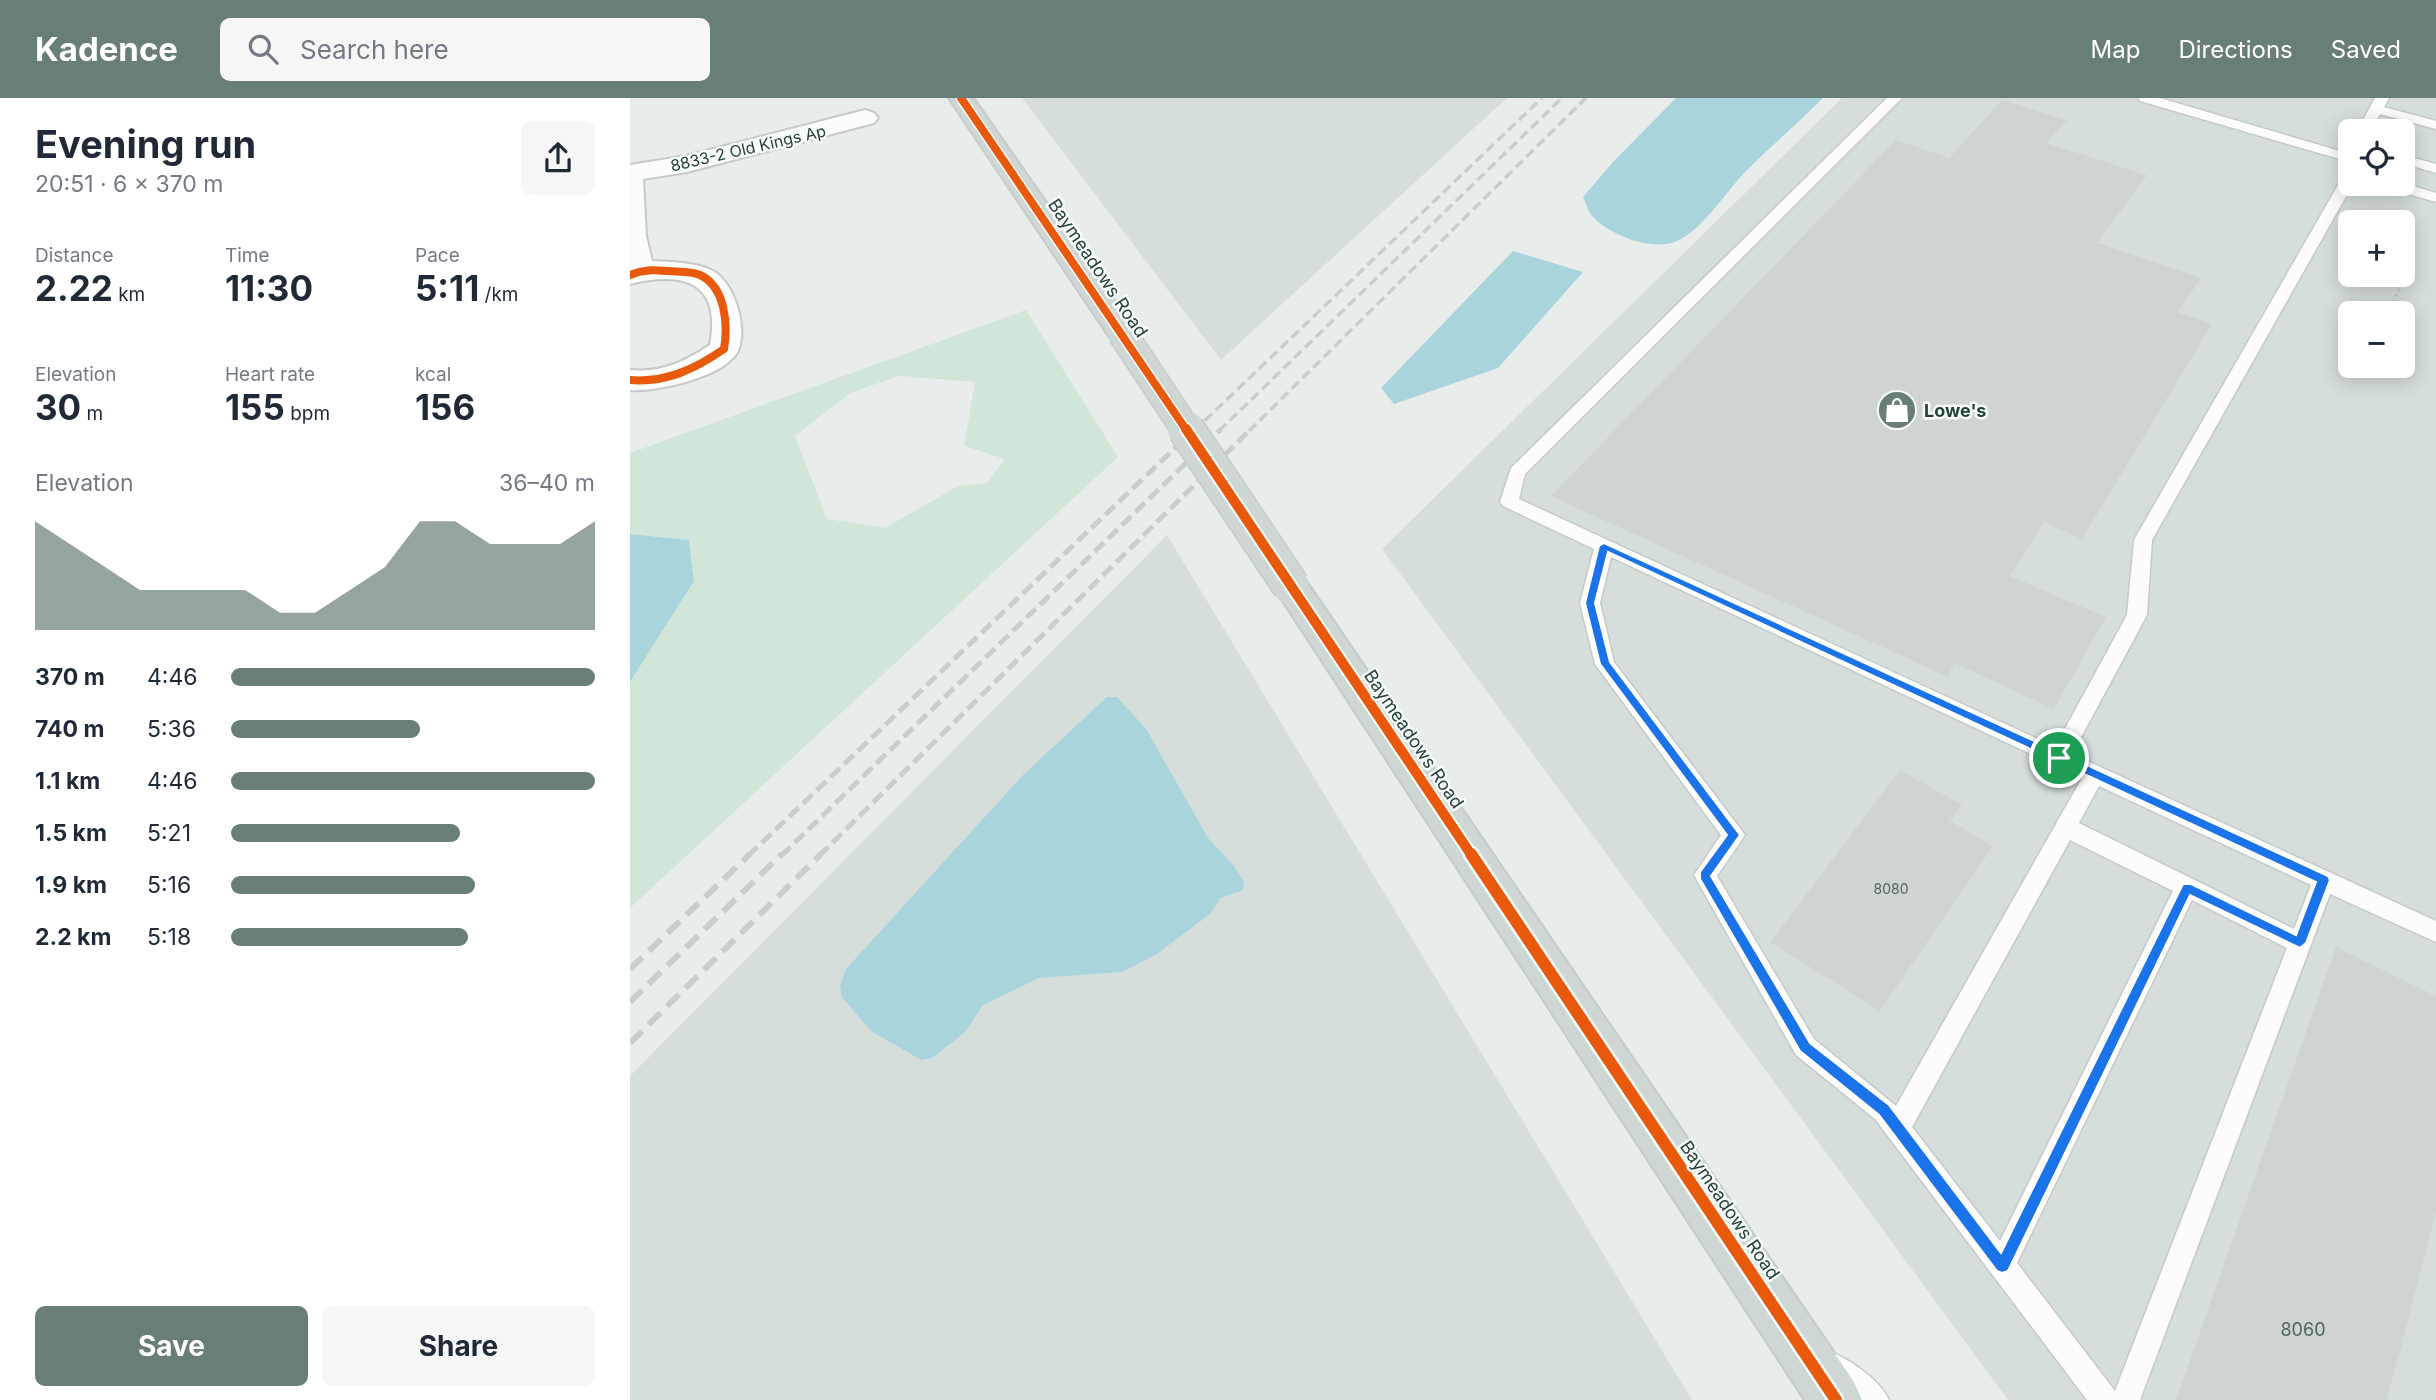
<!DOCTYPE html>
<html lang="en">
<head>
<meta charset="utf-8">
<style>
  :root { --surface:#fff; --page:#f6f6f7; --text:#1f2937; --muted:#747a83; --accent:#697e78 }
  body { margin:0; font-family:Inter,sans-serif; background:var(--page); color:var(--text); height:100vh; display:flex; flex-direction:column; font-size:26px; white-space:nowrap }
  * { box-sizing:border-box; margin:0 }
  p { font-size:23px; color:var(--muted) }
  .icon { flex:none; width:38px; height:38px; fill:none; stroke:currentColor; stroke-width:2; stroke-linecap:round; stroke-linejoin:round }
  .map { position:relative; flex:1; overflow:hidden }
  .sheet { display:flex; flex-direction:column; background:var(--surface); width:630px }
  .sheet>* { flex:none }
  .controls { position:absolute; left:1708px; top:21px; display:grid; gap:14px }
  .controls a { display:grid; place-items:center; width:77px; height:77px; border-radius:10px; background:var(--surface); box-shadow:0 4px 18px #0003; font-size:35px }
  .pin { position:absolute; display:grid; place-items:center; width:60px; height:60px; color:#fff; margin:-30px; border:4px solid #fff; border-radius:50%; box-shadow:0 2px 7px #0007 }
  .round { display:grid; place-items:center; flex:none; width:74px; height:74px; border-radius:10px; background:var(--page) }
  .overview { display:flex; align-items:center; justify-content:space-between; height:119px; padding:0 35px }
  h1 { font-size:38px; font-weight:700; line-height:52px }
  .metrics { display:grid; grid-template-columns:repeat(3,1fr); gap:10px; height:119px; padding:7px 35px }
  .metrics div { display:grid; align-content:center }
  .metrics b { font-size:35px; font-weight:700 }
  .metrics small { font-size:19px; font-weight:400 }
  .metrics p { font-size:19px }
  .chart { height:196px; padding:14px 35px }
  .chart p { display:flex; justify-content:space-between }
  .chart svg { width:100%; height:126px; margin-top:7px; fill:var(--accent); opacity:.7 }
  .primary-button { display:flex; gap:14px; margin-top:auto; padding:14px 35px }
  .primary-button a { flex:1; height:80px; border-radius:10px; background:var(--accent); color:#fff; font-size:28px; font-weight:700; line-height:80px; text-align:center }
  .primary-button a+a { background:var(--page); color:var(--text) }
  ul { padding:0 35px; list-style:none; font-size:23px }
  li { display:grid; grid-template-columns:112px 84px 1fr; align-items:center; height:52px }
  li i { height:18px; border-radius:9px; background:var(--accent) }
  header { display:flex; align-items:center; gap:42px; box-sizing:border-box; height:98px; padding:0 35px; background:var(--accent); color:#fff }
  header strong { font-size:33px }
  nav { display:flex; gap:38px; margin-inline-start:auto; font-size:24px }
  .search { width:490px; height:63px; background:var(--page); display:flex; align-items:center; gap:18px; box-sizing:border-box; padding:0 24px; border-radius:10px; color:var(--muted); font-size:26px }
  main { display:flex; flex:1; min-height:0 }
  .map>svg:first-child { display:block }
  .built { fill:#d6dedb; fill-rule:evenodd }
  .green { fill:#d1e6d8; fill-rule:evenodd }
  .water { fill:#a9d4db }
  .building { fill:#cfd4d2 }
  .lines { fill:none; stroke-linecap:round; stroke-linejoin:round }
  .service-casing { stroke:#c5cac8; stroke-width:3 }
  .minor-casing { stroke:#c5cac8; stroke-width:4 }
  .primary-casing { stroke:#c3ccc9; stroke-width:4 }
  .path { stroke:#c3ccca; stroke-width:3.5; stroke-dasharray:2.5 3.5; stroke-linecap:butt }
  .service { fill:#fcfcfc; fill-rule:evenodd }
  .minor { fill:#fcfcfc; fill-rule:evenodd }
  .primary { fill:#cfd7d5; fill-rule:evenodd }
  .rail-far2 { stroke:#c9cdcc; stroke-width:3.5; stroke-dasharray:10 5; stroke-linecap:butt }
  .rail-far1 { stroke:#c9cdcc; stroke-width:5; stroke-dasharray:13 6; stroke-linecap:butt }
  .rail { stroke:#c9cdcc; stroke-width:6; stroke-dasharray:17 9; stroke-linecap:butt }
  .primary-bridge-far1-casing { stroke:#c3ccc9; stroke-width:31; stroke-linecap:butt }
  .primary-bridge-casing { stroke:#c3ccc9; stroke-width:39; stroke-linecap:butt }
  .primary-bridge-far1 { stroke:#cfd7d5; stroke-width:28 }
  .primary-bridge { stroke:#cfd7d5; stroke-width:36 }
  .cycleway-far2-casing { stroke:#f7fbf9; stroke-width:11 }
  .cycleway-far1-casing { stroke:#f7fbf9; stroke-width:14 }
  .cycleway-casing { stroke:#f7fbf9; stroke-width:17 }
  .cycleway-far2 { stroke:#e8590c; stroke-width:8 }
  .cycleway-far1 { stroke:#e8590c; stroke-width:10 }
  .cycleway { stroke:#e8590c; stroke-width:12 }
  .route { fill:#1a73e8; stroke:#fff; stroke-width:2; fill-rule:evenodd }
  .labels { text-anchor:middle; dominant-baseline:central; stroke-width:5; stroke-linejoin:round; paint-order:stroke }
  .number-label { font-size:14px; fill:#506761 }
  .far-street-label { font-size:16px; fill:#24423a; stroke:#f7fbf9 }
  .street-label { font-size:18px; fill:#24423a; stroke:#f7fbf9 }
  .poi-label { font-size:18px; font-weight:bold; fill:#24423a; stroke:#f7fbf9; text-anchor:start }
  .near-number-label { font-size:18px; fill:#506761 }
</style>
</head>
<body>
<header>
<strong>Kadence</strong>
<div class="search"><svg class="icon" aria-label="search" viewBox="0 0 24 24"><circle cx="10" cy="10" r="6"/><path d="M15 15l6 6"/></svg>Search here</div>
<nav><a>Map</a><a>Directions</a><a>Saved</a></nav>
</header>
<main>
<section class="sheet">
<div class="overview"><div><h1>Evening run</h1><p>20:51 · 6 × 370 m</p></div><a class="round"><svg class="icon" aria-label="share" viewBox="0 0 24 24"><path d="M12 15V3M7 8l5-5 5 5M5 13v7h14v-7"/></svg></a></div>
<div class="metrics">
<div><p>Distance</p><b>2.22<small> km</small></b></div>
<div><p>Time</p><b>11:30</b></div>
<div><p>Pace</p><b>5:11<small> /km</small></b></div>
</div>
<div class="metrics">
<div><p>Elevation</p><b>30<small> m</small></b></div>
<div><p>Heart rate</p><b>155<small> bpm</small></b></div>
<div><p>kcal</p><b>156</b></div>
</div>
<div class="chart"><p><span>Elevation</span>36–40 m</p>
<svg viewBox="0 0 160 44" preserveAspectRatio="none"><path d="M0 44V6L10 14L20 22L30 30L40 30L50 30L60 30L70 38L80 38L90 30L100 22L110 6L120 6L130 14L140 14L150 14L160 6V44z"/></svg>
</div>
<ul>
<li><b>370 m</b>4:46<i style="width:100%"></i></li>
<li><b>740 m</b>5:36<i style="width:52%"></i></li>
<li><b>1.1 km</b>4:46<i style="width:100%"></i></li>
<li><b>1.5 km</b>5:21<i style="width:63%"></i></li>
<li><b>1.9 km</b>5:16<i style="width:67%"></i></li>
<li><b>2.2 km</b>5:18<i style="width:65%"></i></li>
</ul>
<div class="primary-button"><a>Save</a><a>Share</a></div>
</section>
<div class="map">
<svg width="1806" height="1302" viewBox="0 0 1806 1302">
  <rect width="100%" height="100%" fill="#e8edeb"/>
  <path class="built" d="M 392,0 L 877,0 L 591,262 Z
    M 1212,0 L 1806,0 L 1806,1302 L 1378,1302 L 752,451 ZM 1720,33 L 1773,33 L 1773,86 L 1720,86 ZM 1720,124 L 1773,124 L 1773,177 L 1720,177 ZM 1720,215 L 1773,215 L 1773,268 L 1720,268 Z
    M 537,437 L 1062,1302 L 0,1302 L 0,978 Z"/>
  <path class="green" d="M 396,212 L 488,359 L 0,810 L 0,584 L 64,483 L 59,442 L 0,436 L 0,355 ZM 269,278 L 345,284 L 334,348 L 375,361 L 357,385 L 328,388 L 255,430 L 197,421 L 165,338 L 220,295 Z"/>
  <path class="water" d="M 1046,0 L 1193,0 C 1168,25 1140,49 1115,74 C 1096,94 1072,132 1047,143 C 1022,154 980,137 963,119 C 958,114 956,105 953,99 L 983,64 Z
    M 883,153 L 953,174 L 868,270 L 764,306 L 751,290 Z
    M 0,436 L 59,442 L 64,483 L 0,584 Z
    M 477,599 L 487,599 L 516,631 L 578,740 L 604,768 L 614,784 L 613,792 L 591,800 L 580,816 L 527,856 L 492,874 L 409,880 L 353,907 L 335,934 L 302,960 L 291,962 L 241,933 L 212,899 L 210,888 L 216,871 L 393,677 Z"/>
  <path class="building" d="M 1372,2 L 1437,22 L 1416,45 L 1517,77 L 1467,145 L 1571,180 L 1548,214 L 1582,226 L 1452,441 L 1414,424 L 1380,478 L 1476,519 L 1424,611 L 1324,565 L 1318,579 L 921,398 L 1266,42 L 1319,60 Z
    M 1270,672 L 1332,707 L 1320,723 L 1363,748 L 1250,913 L 1140,844 Z
    M 1706,849 L 1806,898 L 1806,1115 L 1757,1302 L 1546,1302 Z"/>
  <g class="lines">
    <g class="service-casing">
      <path id="service" d="M 1257,0 L 1272,0 L 895,376 L 889,401 L 1425,649 L 1497,517 L 1504,442 L 1715,75 L 1720,74 L 1720,86 L 1723,86 L 1522,442 L 1517,517 L 1442,656 L 1806,823 L 1806,844 L 1700,796 L 1510,1302 L 1457,1302 L 1245,1021 L 1166,957 L 1064,777 L 1091,737 L 965,566 L 950,505 L 964,451 L 873,408 L 870,404 L 881,370 ZM 981,459 L 1452,680 L 1266,1008 L 1184,941 L 1087,778 L 1115,737 L 984,564 L 970,505 ZM 1469,688 L 1681,787 L 1664,831 L 1449,725 ZM 1440,742 L 1543,793 L 1370,1143 L 1282,1029 ZM 1562,802 L 1657,850 L 1485,1293 L 1387,1165 Z
        M 1508,0 L 1530,0 L 1720,56 L 1720,64 L 1510,3 Z
        M 1745,0 L 1759,0 L 1754,9 L 1806,23 L 1806,31 L 1750,16 L 1741,33 L 1727,33 Z
        M 1773,57 L 1806,66 L 1806,75 L 1773,65 Z
        M 1773,85 L 1806,95 L 1806,104 L 1754,89 L 1752,86 Z
        M 1203,1255 C 1222,1263 1251,1283 1259,1302 L 1222,1302 L 1193,1279 L 1189,1269 L 1193,1259 Z"/>
    </g>
    <g class="minor-casing">
      <path id="minor" d="M 235,12 L 244,15 L 248,20 L 244,25 L 57,74 L 13,81 L 16,138 L 22,163 C 41,164 63,164 81,172 C 93,177 102,193 106,205 C 111,219 114,239 108,253 C 95,279 26,294 0,292 L 0,272 C 31,275 54,264 80,247 C 92,183 52,173 0,186 L 0,67 L 56,58 Z"/>
    </g>
    <g class="primary-casing">
      <path id="primary" d="M 319,0 L 343,0 L 507,235 L 503,241 L 492,244 L 481,241 Z
        M 661,475 L 673,479 L 1224,1284 L 1232,1302 L 1175,1302 L 649,497 L 643,488 L 649,479 Z"/>
    </g>
    <path class="path" d="M 1759,215 L 1775,176"/>
    <use href="#service" class="service"/>
    <use href="#minor" class="minor"/>
    <use href="#primary" class="primary"/>
    <path class="rail-far2" d="M 564,333 L 912,0
      M 589,333 L 932,0
      M 619,333 L 956,0"/>
    <path class="rail-far1" d="M 118,758 L 565,331
      M 151,758 L 591,331
      M 189,758 L 621,331"/>
    <path class="rail" d="M 0,871 L 120,756
      M 0,904 L 152,756
      M 0,945 L 191,756"/>
    <g class="primary-bridge-far1-casing">
      <path id="primary-bridge-far1" d="M 492,235 L 557,333"/>
    </g>
    <g class="primary-bridge-casing">
      <path id="primary-bridge" d="M 556,331 L 661,488"/>
    </g>
    <use href="#primary-bridge-far1" class="primary-bridge-far1"/>
    <use href="#primary-bridge" class="primary-bridge"/>
    <g class="cycleway-far2-casing">
      <path id="cycleway-far2" d="M 331,0 L 557,333
        M 0,177 C 13,171 24,172 38,173 C 48,174 60,173 70,177 C 96,189 98,228 94,251 C 65,271 36,285 0,282"/>
    </g>
    <g class="cycleway-far1-casing">
      <path id="cycleway-far1" d="M 556,331 L 842,758"/>
    </g>
    <g class="cycleway-casing">
      <path id="cycleway" d="M 841,756 L 1206,1302"/>
    </g>
    <use href="#cycleway-far2" class="cycleway-far2"/>
    <use href="#cycleway-far1" class="cycleway-far1"/>
    <use href="#cycleway" class="cycleway"/>
  </g>
  <path class="route" d="M 974,445 L 1698,778 L 1700,782 L 1676,845 L 1670,850 L 1560,797 L 1378,1173 L 1372,1175 L 1367,1173 L 1249,1017 L 1170,953 L 1070,781 L 1070,774 L 1097,737 L 970,566 L 955,505 L 969,448 ZM 978,454 L 1686,784 L 1666,837 L 1561,786 L 1553,786 L 1371,1155 L 1259,1007 L 1180,945 L 1081,778 L 1110,737 L 980,564 L 965,505 Z"/>
  <defs>
    <g id="shop-disc" transform="scale(2.0125)"><circle r="9.5" fill="#697e78" stroke="#f7fbf9"/><path d="M-5-2.5h2.3a2.7 3.5 0 0 1 5.4 0H5L5.5 6h-11ZM-1.5-2.5h3a1.5 2.3 0 0 0-3 0Z" fill="#fff"/></g>
  </defs>
  <g fill-rule="evenodd">
    <use href="#shop-disc" x="1267" y="312"/>
  </g>
  <g class="labels">
    <g class="number-label">
      <text x="1261" y="790">8080</text>
    </g>
    <g class="far-street-label">
      <text transform="translate(118 50) rotate(-13)">8833-2 Old Kings Ap</text>
    </g>
    <g class="street-label">
      <text transform="translate(468 170) rotate(56)">Baymeadows Road</text>
      <text transform="translate(784 641) rotate(56)">Baymeadows Road</text>
      <text transform="translate(1100 1112) rotate(56)">Baymeadows Road</text>
    </g>
    <g class="poi-label">
      <text x="1294" y="312">Lowe's</text>
    </g>
    <g class="near-number-label">
      <text x="1673" y="1231">8060</text>
    </g>
  </g>
</svg>
<div class="controls">
<a><svg class="icon" aria-label="locate" viewBox="0 0 24 24"><circle cx="12" cy="12" r="6"/><path d="M12 2v4M12 18v4M2 12h4M18 12h4"/></svg></a>
<a>+</a>
<a>−</a>
</div>
<div class="pin" style="left:1429px;top:660px;background:#1e9e55"><svg class="icon" aria-label="arrive" viewBox="0 0 24 24"><path d="M6 21V4h12l-3 4 3 4H6"/></svg></div>
</div>
</main>
</body>
</html>
